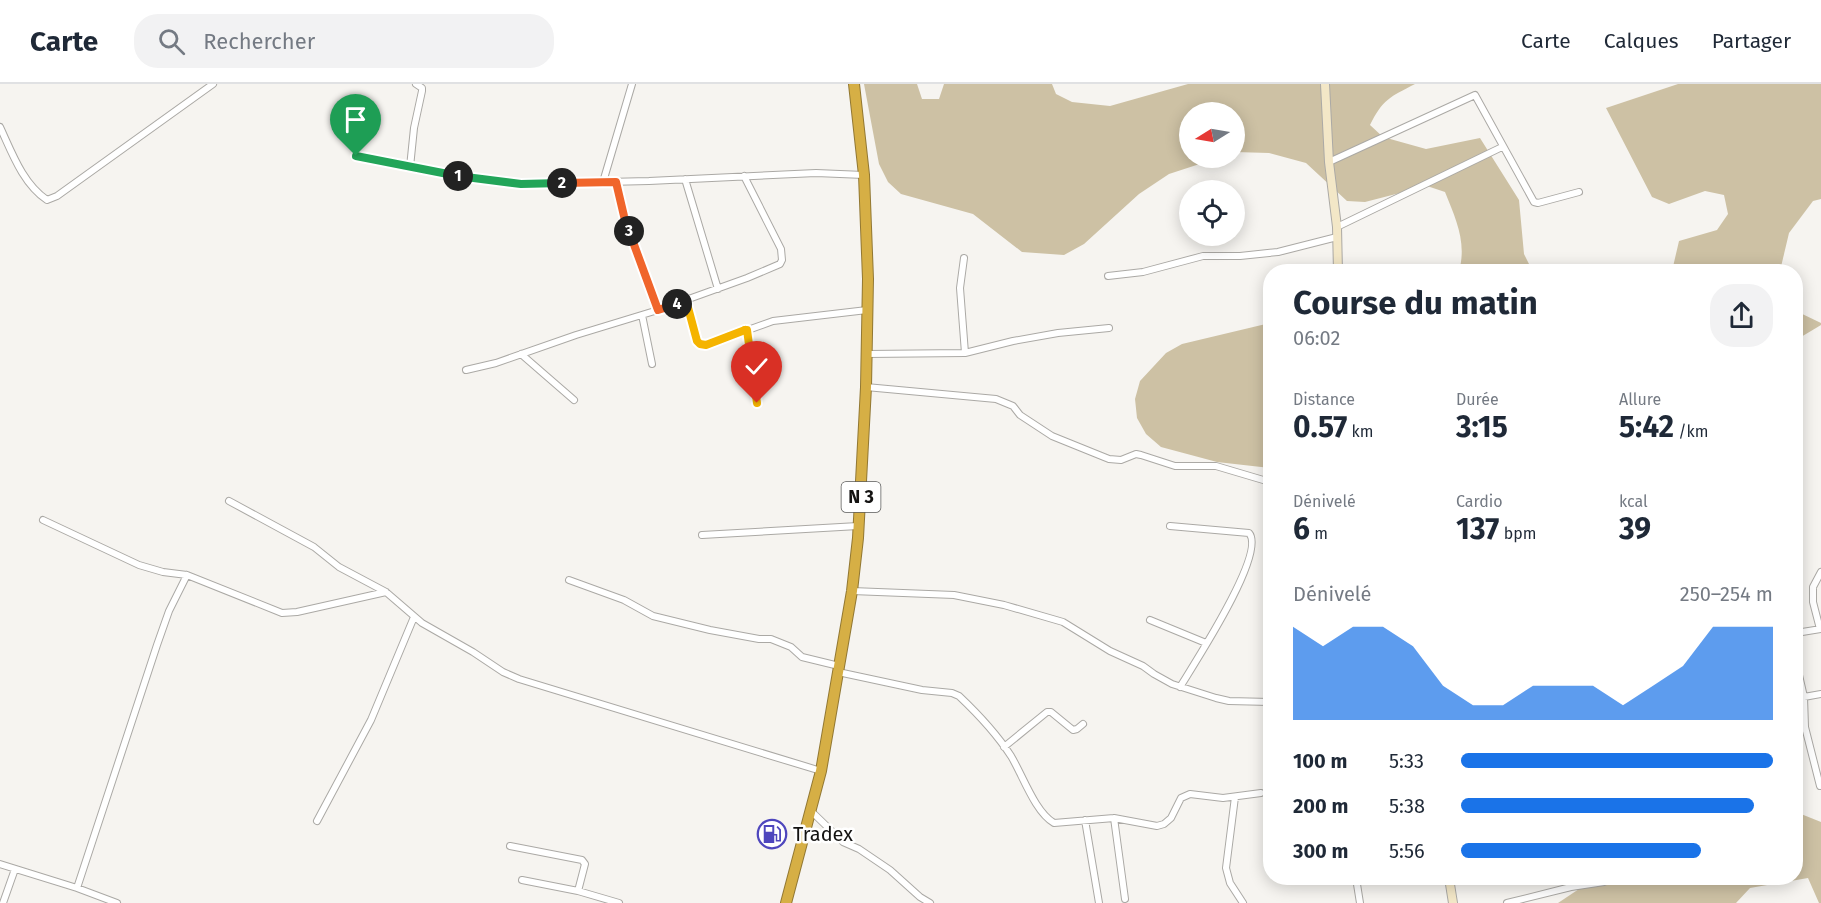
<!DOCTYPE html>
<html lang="fr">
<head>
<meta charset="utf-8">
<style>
  :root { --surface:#fff; --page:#f2f2f3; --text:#1f2937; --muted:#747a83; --line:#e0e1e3; --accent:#1a73e8 }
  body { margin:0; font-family:"Fira Sans",sans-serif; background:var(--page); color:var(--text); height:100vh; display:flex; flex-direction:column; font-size:22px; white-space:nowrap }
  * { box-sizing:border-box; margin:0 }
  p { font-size:20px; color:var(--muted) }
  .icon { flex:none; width:33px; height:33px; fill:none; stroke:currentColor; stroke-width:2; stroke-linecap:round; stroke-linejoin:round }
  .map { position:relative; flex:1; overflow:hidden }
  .side { position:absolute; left:1263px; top:180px; width:540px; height:621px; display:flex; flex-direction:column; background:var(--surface); border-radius:24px; box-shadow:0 3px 15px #0003 }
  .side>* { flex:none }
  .needle { width:39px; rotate:259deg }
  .tools { position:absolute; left:1179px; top:18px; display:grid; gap:12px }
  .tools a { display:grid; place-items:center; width:66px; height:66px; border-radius:50%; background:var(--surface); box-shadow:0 3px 15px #0003; font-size:30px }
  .pin { position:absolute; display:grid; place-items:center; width:51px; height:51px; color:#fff; margin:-62px -26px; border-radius:50% 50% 50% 0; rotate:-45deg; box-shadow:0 0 6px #0007 }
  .pin .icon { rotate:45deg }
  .km { position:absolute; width:30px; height:30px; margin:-15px; border-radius:50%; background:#222; color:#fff; font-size:16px; line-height:30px; text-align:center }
  .round { display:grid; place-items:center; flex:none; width:63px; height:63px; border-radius:24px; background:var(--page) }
  .headline { display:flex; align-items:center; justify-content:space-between; height:102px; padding:0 30px }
  h1 { font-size:33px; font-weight:700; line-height:45px }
  .figures { display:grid; grid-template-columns:repeat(3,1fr); gap:9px; height:102px; padding:6px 30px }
  .figures div { display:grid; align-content:center }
  .figures b { font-size:30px; font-weight:700 }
  .figures small { font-size:16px; font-weight:400 }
  .figures p { font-size:16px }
  .chart { height:168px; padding:12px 30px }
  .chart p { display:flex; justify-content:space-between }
  .chart svg { width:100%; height:108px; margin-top:6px; fill:var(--accent); opacity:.7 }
  ul { padding:0 30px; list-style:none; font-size:20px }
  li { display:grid; grid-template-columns:96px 72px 1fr; align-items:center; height:45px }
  li i { height:15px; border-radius:8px; background:var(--accent) }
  header { display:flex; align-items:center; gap:36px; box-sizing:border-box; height:84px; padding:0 30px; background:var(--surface); border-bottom:2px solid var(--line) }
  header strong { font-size:28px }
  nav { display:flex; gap:33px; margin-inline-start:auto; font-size:21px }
  .search { width:420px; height:54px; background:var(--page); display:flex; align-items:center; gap:15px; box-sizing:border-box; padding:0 21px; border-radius:24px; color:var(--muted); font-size:22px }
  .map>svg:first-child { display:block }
  .green { fill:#cdc1a4 }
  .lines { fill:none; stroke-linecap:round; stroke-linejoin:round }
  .street-casing { stroke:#aba9a5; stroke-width:8 }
  .secondary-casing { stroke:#aba9a5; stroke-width:10 }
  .highway-casing { stroke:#927833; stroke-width:12 }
  .street { stroke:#fff; stroke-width:6 }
  .secondary { stroke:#f3e7c7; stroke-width:8 }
  .highway { stroke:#d6af45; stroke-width:10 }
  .split-1-casing { stroke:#fff; stroke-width:12 }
  .split-2-casing { stroke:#fff; stroke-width:12 }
  .split-3-casing { stroke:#fff; stroke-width:12 }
  .split-4-casing { stroke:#fff; stroke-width:12 }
  .split-5-casing { stroke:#fff; stroke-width:12 }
  .split-6-casing { stroke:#fff; stroke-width:12 }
  .split-1 { stroke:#22a559; stroke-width:8 }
  .split-2 { stroke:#22a559; stroke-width:8 }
  .split-3 { stroke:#f0652b; stroke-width:8 }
  .split-4 { stroke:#f0652b; stroke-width:8 }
  .split-5 { stroke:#f5b400; stroke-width:8 }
  .split-6 { stroke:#f5b400; stroke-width:8 }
  .labels { text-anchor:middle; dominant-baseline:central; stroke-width:5; stroke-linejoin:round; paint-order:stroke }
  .shield { fill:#fff; stroke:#5a5a59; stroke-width:1.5 }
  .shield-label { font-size:18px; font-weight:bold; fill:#141312 }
  .poi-label { font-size:20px; fill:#141312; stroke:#fff; text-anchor:start }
</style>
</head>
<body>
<header>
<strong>Carte</strong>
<div class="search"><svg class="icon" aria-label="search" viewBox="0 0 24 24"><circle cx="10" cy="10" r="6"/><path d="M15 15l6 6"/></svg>Rechercher</div>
<nav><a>Carte</a><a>Calques</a><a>Partager</a></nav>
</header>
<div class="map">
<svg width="1821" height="819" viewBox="0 0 1821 819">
  <rect width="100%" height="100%" fill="#f6f4f0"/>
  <path class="green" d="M 864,0 L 917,0 L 922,15 L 939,15 L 944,0 L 1052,0 L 1056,10 L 1072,18 L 1110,22 L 1188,0 L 1415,0 C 1390,13 1383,15 1370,41 L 1383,53 L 1426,65 L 1480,54 L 1519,116 L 1524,170 L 1532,186 L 1536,187 L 1459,187 C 1467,159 1456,135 1445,108 L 1427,102 L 1365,118 L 1347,117 L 1306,79 L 1269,69 L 1235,68 L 1234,28 L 1190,28 L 1190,74 L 1218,74 L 1169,90 L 1139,110 L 1084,160 L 1064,171 L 1022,168 L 973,130 L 901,110 L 888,98 L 879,80 Z
    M 1678,0 L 1821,0 L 1821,115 L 1813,117 L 1789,149 L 1780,187 L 1672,187 L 1679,157 L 1717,146 L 1728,130 L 1724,111 L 1705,107 L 1669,120 L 1652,113 L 1606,24 Z
    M 1796,227 L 1821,239 L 1821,241 L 1796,256 Z
    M 1270,239 L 1270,384 L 1217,378 L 1161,363 L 1146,350 L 1137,334 L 1135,315 L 1140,297 L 1166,269 L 1182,260 Z
    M 1796,728 L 1821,738 L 1821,819 L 1819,819 L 1808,794 L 1750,804 L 1736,819 L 1558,819 L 1591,797 L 1593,794 L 1796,794 Z"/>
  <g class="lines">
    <g class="street-casing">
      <path id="street" d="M 0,43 C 12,69 23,100 47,116 L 57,112 L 213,0
        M 356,72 L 447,90 L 521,100 L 649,97 L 816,89 L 864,91
        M 1329,78 L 1475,11 L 1534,118 L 1538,119 L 1579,108
        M 410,83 L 414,44 L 422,7 L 422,4 L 416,0
        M 685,95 L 718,205
        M 603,98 L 632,0
        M 616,98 L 624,132 L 658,226
        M 1337,143 L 1502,63
        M 964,174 L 960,204 L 965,269
        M 1108,192 L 1143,188 L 1203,172 L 1240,172 L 1278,168 L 1337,153
        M 686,216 L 697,257 L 700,260 L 706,261 L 773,237 L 867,226
        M 642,231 L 652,280
        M 747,246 L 757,319
        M 521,270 L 574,316
        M 867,270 L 965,269 L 1013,257 L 1058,249 L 1109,244
        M 466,286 L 496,279 L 576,251 L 658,226 L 747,194 L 780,180 L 782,176 L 781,165 L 744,92
        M 866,303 L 996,315 L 1013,322 L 1020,331 L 1052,352 L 1104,373 L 1109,375 L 1121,376 L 1136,370 L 1141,371 L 1175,382 L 1216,382 L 1270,398
        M 229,417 L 314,463 L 339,483 L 386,508 L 422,539 L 473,568 L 503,588 L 519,595 L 821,687
        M 43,436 L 139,481 L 163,488 L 187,491 L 282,529 L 297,528 L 386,508
        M 1170,442 L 1249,449 C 1267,469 1194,580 1180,603
        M 702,451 L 858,442
        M 569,496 L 624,516 L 653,532 L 710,546 L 759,555 L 771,555 L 791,563 L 802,573 L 839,582
        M 852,507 L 954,511 L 1004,521 L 1063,538 L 1110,567 L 1143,582 L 1154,590 L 1172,600 L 1216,614 L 1229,617 L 1270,618
        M 1150,536 L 1206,559
        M 1820,545 L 1813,518 L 1813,503 L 1821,488
        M 1796,549 L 1821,545
        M 1796,578 L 1804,613 L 1805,643 L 1820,702
        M 838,588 L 922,606 L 952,609 L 959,612 C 977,629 998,652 1011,672 C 1023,692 1035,728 1054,739 L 1114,734 L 1157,742 L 1164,740 L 1171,734 L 1181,714 L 1190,710 L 1223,714 L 1261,709
        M 1804,613 L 1821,610
        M 1004,663 L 1047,628 L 1051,628 L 1073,646 L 1077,645 L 1083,640
        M 1235,713 L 1226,784 L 1230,799 L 1243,819
        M 811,727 L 843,758 L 859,765 L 890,786 L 920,813 L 930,819
        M 1114,734 L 1125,815
        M 1085,736 L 1099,819
        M 317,737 L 371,636 L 414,533
        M 510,762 L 582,776 L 585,780 L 578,807
        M 0,780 L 77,804 L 117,819
        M 1356,794 L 1360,819
        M 522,796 L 578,807 L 619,819
        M 77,804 L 157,561 L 169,527 L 187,491
        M 3,819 L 15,785
        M 1507,819 L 1571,803 L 1604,798 L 1612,794"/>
    </g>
    <g class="secondary-casing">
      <path id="secondary" d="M 1325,0 L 1329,78 L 1337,143 L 1338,188
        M 1449,794 L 1453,819"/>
    </g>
    <g class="highway-casing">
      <path id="highway" d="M 786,819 L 821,687 L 852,507 L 858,454 L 866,303 L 868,195 L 864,91 L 854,0"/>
    </g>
    <use href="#street" class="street"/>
    <use href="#secondary" class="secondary"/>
    <use href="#highway" class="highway"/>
  </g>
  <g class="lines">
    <g class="split-1-casing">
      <path id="split-1" d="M 356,72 L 458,92"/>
    </g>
    <g class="split-2-casing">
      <path id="split-2" d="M 458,92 L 521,100 L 562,99"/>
    </g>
    <g class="split-3-casing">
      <path id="split-3" d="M 562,99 L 616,98 L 624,132 L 629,147"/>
    </g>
    <g class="split-4-casing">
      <path id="split-4" d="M 629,147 L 658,226 L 677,220"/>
    </g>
    <g class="split-5-casing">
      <path id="split-5" d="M 677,220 L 686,216 L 697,257 L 700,260 L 706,261 L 745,246"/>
    </g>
    <g class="split-6-casing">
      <path id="split-6" d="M 745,246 L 747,246 L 757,319"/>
    </g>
    <use href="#split-1" class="split-1"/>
    <use href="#split-2" class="split-2"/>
    <use href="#split-3" class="split-3"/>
    <use href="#split-4" class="split-4"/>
    <use href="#split-5" class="split-5"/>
    <use href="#split-6" class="split-6"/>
  </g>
  <defs>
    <g id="fuel-ring" transform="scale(1.5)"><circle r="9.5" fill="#fff" stroke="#4e46bd" stroke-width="1.5"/><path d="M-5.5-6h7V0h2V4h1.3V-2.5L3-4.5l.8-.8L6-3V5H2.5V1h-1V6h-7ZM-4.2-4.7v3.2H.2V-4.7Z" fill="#4e46bd"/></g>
  </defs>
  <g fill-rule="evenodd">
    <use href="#fuel-ring" x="772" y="750"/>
  </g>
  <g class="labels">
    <rect class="shield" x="841.5" y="398" width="39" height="30" rx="4.5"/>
    <g class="shield-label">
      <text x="861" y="413">N 3</text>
    </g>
    <g class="poi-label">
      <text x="793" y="750">Tradex</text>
    </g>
  </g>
</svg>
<div class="tools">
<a><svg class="needle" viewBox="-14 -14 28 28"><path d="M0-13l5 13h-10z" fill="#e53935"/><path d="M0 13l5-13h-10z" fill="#747a83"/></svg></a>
<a><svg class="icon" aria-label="locate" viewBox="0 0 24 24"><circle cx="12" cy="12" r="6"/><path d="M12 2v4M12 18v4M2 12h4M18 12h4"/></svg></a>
</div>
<div class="pin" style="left:356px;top:72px;background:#1e9e55"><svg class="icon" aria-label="arrive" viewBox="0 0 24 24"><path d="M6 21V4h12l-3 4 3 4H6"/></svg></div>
<div class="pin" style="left:757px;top:319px;background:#d93025"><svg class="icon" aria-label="check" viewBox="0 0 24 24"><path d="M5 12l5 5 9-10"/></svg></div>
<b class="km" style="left:458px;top:92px">1</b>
<b class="km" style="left:562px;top:99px">2</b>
<b class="km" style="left:629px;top:147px">3</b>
<b class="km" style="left:677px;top:220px">4</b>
<section class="side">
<div class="headline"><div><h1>Course du matin</h1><p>06:02</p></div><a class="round"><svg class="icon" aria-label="share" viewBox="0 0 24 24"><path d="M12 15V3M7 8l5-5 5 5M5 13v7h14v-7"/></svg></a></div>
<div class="figures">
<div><p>Distance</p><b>0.57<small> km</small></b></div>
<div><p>Durée</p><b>3:15</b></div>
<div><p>Allure</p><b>5:42<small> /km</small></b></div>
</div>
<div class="figures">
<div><p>Dénivelé</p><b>6<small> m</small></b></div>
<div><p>Cardio</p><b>137<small> bpm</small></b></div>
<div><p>kcal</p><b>39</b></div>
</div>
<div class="chart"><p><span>Dénivelé</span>250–254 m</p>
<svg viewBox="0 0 160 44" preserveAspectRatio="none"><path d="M0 44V6L10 14L20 6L30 6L40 14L50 30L60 38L70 38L80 30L90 30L100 30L110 38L120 30L130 22L140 6L150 6L160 6V44z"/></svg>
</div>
<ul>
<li><b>100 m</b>5:33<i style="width:100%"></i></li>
<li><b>200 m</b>5:38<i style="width:94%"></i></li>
<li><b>300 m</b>5:56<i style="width:77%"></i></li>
</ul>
</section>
</div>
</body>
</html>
